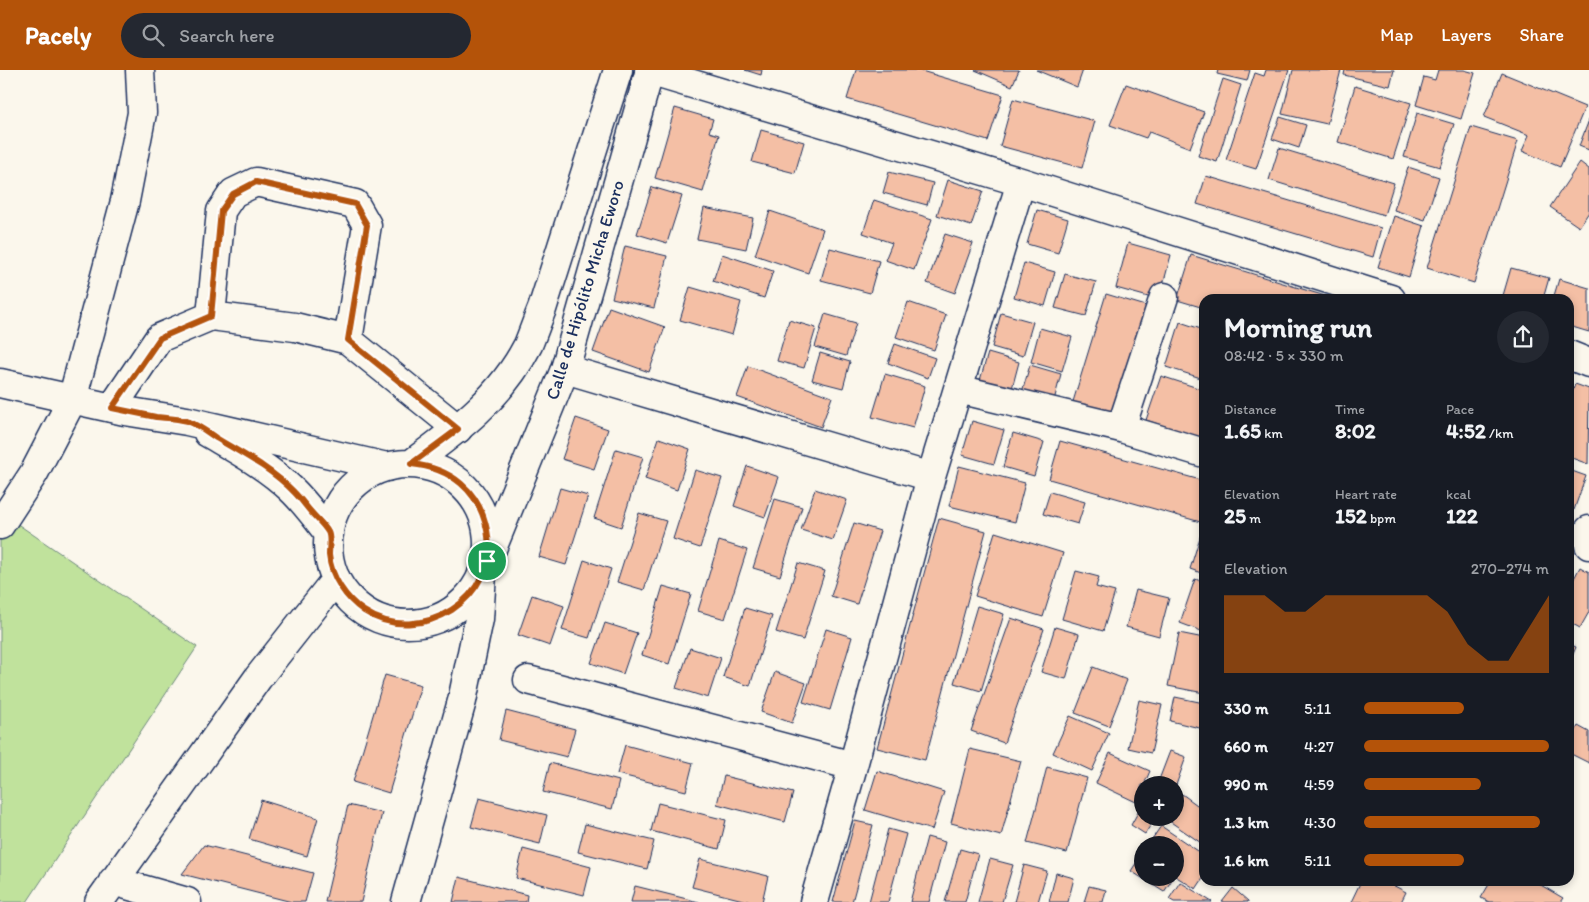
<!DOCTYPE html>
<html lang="en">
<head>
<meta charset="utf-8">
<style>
  :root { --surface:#171b24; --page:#242831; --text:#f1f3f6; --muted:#9ea1a6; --accent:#b45309 }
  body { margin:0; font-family:Itim,sans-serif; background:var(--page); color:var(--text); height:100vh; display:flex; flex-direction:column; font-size:19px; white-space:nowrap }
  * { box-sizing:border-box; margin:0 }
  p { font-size:16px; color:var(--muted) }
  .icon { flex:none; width:28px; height:28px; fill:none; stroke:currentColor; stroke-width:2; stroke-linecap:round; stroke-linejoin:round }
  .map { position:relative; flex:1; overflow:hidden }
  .details { position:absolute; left:1199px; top:224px; width:375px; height:592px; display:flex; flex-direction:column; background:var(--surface); border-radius:15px; box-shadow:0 2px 8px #0003 }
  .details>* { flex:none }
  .tools { position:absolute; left:1134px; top:706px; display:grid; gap:10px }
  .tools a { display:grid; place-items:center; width:50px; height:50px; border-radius:50%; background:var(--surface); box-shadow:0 2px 8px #0003; font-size:25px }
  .pin { position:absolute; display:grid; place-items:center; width:42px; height:42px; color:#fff; margin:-21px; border:2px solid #fff; border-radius:50%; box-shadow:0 1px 5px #0007 }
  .round { display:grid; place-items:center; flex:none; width:52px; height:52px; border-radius:26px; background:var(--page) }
  .summary { display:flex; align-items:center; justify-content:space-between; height:85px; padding:0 25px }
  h1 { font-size:28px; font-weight:700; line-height:38px }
  .metrics { display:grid; grid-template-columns:repeat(3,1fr); gap:8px; height:85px; padding:5px 25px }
  .metrics div { display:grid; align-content:center }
  .metrics b { font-size:21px; font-weight:700 }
  .metrics small { font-size:14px; font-weight:400 }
  .metrics p { font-size:14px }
  .chart { height:140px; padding:10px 25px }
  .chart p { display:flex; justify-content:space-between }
  .chart svg { width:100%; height:90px; margin-top:5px; fill:var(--accent); opacity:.7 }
  ul { padding:0 25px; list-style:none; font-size:16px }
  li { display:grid; grid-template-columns:80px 60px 1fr; align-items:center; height:38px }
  li i { height:12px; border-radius:6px; background:var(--accent) }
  header { display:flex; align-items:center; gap:30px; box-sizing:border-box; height:70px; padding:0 25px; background:var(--accent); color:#fff }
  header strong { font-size:24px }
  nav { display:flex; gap:28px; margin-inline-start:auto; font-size:18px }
  .search { width:350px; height:45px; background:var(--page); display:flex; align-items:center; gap:12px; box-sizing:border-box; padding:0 18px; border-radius:28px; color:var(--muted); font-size:19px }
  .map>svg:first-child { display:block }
  .green { fill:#c0e29c; stroke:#6e887d }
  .building { fill:#f4bfa5; stroke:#1b2f5e }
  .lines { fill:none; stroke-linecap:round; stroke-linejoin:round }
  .minor-casing { stroke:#1b2f5e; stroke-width:31 }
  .major-casing { stroke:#1b2f5e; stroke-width:31 }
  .minor { stroke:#fbf7ec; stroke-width:28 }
  .major { stroke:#fbf7ec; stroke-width:28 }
  .route-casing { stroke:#fff; stroke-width:10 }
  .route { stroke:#b45309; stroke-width:6 }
  .labels { text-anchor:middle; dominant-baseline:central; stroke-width:4.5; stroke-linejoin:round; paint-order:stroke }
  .street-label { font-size:18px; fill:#1b2f5e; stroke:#fbf7ec }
</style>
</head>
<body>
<header>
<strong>Pacely</strong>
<div class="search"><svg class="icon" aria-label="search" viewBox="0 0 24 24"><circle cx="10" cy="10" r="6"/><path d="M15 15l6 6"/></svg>Search here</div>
<nav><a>Map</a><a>Layers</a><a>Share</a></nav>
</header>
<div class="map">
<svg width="1589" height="832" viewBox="0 0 1589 832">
  <rect width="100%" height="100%" fill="#fbf7ec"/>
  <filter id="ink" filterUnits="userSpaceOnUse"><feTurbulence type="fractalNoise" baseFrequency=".02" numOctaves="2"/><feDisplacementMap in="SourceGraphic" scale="10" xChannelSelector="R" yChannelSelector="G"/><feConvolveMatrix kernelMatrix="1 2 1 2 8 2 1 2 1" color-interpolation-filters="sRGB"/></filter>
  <g filter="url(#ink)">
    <path class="green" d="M 0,442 L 197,577 L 27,832 L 0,832 Z"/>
    <path class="building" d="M 745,0 L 762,0 L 761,5 Z
      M 856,0 L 918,0 L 1003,25 L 988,71 L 847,29 Z
      M 975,0 L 1019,0 L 1012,16 Z
      M 1036,0 L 1083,0 L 1077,17 Z
      M 1218,0 L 1250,0 L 1247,11 L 1217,4 Z
      M 1266,0 L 1289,0 L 1256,99 L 1226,90 L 1255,3 L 1264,6 Z
      M 1293,0 L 1341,0 L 1327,54 L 1282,44 Z
      M 1345,0 L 1394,0 L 1390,16 L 1344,5 Z
      M 1438,0 L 1464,0 L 1475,3 L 1461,49 L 1416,35 L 1424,7 L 1435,10 Z
      M 1502,3 L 1585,37 L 1560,97 L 1522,81 L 1529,65 L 1484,47 Z
      M 1223,9 L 1241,15 L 1217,92 L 1198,86 Z
      M 1126,14 L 1204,42 L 1190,78 L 1149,62 L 1146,68 L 1110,55 Z
      M 1355,16 L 1411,33 L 1393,89 L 1338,72 Z
      M 1013,29 L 1095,51 L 1082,98 L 1000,76 Z
      M 675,38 L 713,49 L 709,62 L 719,65 L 703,122 L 655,108 Z
      M 1417,43 L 1454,54 L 1440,97 L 1404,87 Z
      M 1280,47 L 1306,55 L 1299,78 L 1272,69 Z
      M 1589,50 L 1589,80 L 1579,76 Z
      M 1471,57 L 1518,71 L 1474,213 L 1427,198 Z
      M 761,60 L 804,72 L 795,103 L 752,92 Z
      M 1279,78 L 1394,113 L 1384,145 L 1269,110 Z
      M 1580,92 L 1589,99 L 1589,142 L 1579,157 L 1550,137 Z
      M 1408,97 L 1439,107 L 1425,150 L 1394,140 Z
      M 889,102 L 933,113 L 927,135 L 883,123 Z
      M 1206,106 L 1381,158 L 1373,187 L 1197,134 Z
      M 948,110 L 983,121 L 971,156 L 937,145 Z
      M 652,117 L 682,126 L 667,173 L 637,164 Z
      M 874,130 L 932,149 L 914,200 L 885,190 L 892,173 L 863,163 Z
      M 704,138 L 753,148 L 746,179 L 697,169 Z
      M 1037,140 L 1068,149 L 1058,183 L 1027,174 Z
      M 770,141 L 823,159 L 808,203 L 755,185 Z
      M 1394,146 L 1424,156 L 1409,207 L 1378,197 Z
      M 945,164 L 973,173 L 955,223 L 927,213 Z
      M 1128,173 L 1171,185 L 1159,230 L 1116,218 Z
      M 625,176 L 667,186 L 654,238 L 612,228 Z
      M 830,178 L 879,191 L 870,223 L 821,210 Z
      M 722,184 L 773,201 L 764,228 L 713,211 Z
      M 1191,185 L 1335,229 L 1204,229 L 1204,238 L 1177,230 Z
      M 1024,193 L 1055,202 L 1045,236 L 1014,227 Z
      M 1511,198 L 1549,208 L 1543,229 L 1502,229 Z
      M 1065,204 L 1096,212 L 1086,246 L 1055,238 Z
      M 1559,209 L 1589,218 L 1589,262 L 1569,256 L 1569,229 L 1553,229 Z
      M 690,217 L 741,232 L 732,265 L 680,250 Z
      M 1106,224 L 1146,236 L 1111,347 L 1072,335 Z
      M 908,232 L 946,245 L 934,280 L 896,267 Z
      M 609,237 L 665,257 L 649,302 L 593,282 Z
      M 1001,243 L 1033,252 L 1023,286 L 992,277 Z
      M 825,244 L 856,253 L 846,286 L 815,277 Z
      M 789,250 L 816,258 L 804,298 L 777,291 Z
      M 1180,252 L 1204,260 L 1204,309 L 1166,297 Z
      M 1040,258 L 1072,267 L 1062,301 L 1031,292 Z
      M 895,274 L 935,288 L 928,308 L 888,293 Z
      M 820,283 L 850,292 L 843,318 L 812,310 Z
      M 988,283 L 1019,292 L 1010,326 L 978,317 Z
      M 1030,295 L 1061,304 L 1052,338 L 1020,329 Z
      M 748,296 L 832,327 L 821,357 L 737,327 Z
      M 885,304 L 925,316 L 913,358 L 872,347 Z
      M 1161,306 L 1204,320 L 1204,369 L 1146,350 Z
      M 1575,314 L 1589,319 L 1588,394 L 1569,387 L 1569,331 Z
      M 576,348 L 608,359 L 594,399 L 562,389 Z
      M 972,351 L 1004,360 L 994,394 L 962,385 Z
      M 1013,363 L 1044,372 L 1034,406 L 1003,397 Z
      M 659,368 L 690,379 L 677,420 L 645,409 Z
      M 1060,371 L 1204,411 L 1204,453 L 1049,409 Z
      M 616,379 L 643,387 L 621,457 L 594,448 Z
      M 747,396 L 779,407 L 765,447 L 734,436 Z
      M 959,396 L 1025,413 L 1015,452 L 949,436 Z
      M 695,400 L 722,408 L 700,478 L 673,469 Z
      M 1569,400 L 1586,406 L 1574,440 L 1569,438 Z
      M 560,418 L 588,426 L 566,495 L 539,487 Z
      M 815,419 L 847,430 L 833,470 L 801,460 Z
      M 1050,422 L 1085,432 L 1078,454 L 1043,444 Z
      M 775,429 L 802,437 L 780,506 L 753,498 Z
      M 639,443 L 666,451 L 644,520 L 617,512 Z
      M 939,448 L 986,461 L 925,690 L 877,678 Z
      M 854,453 L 880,461 L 857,534 L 831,526 Z
      M 995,462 L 1063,483 L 1043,547 L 975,526 Z
      M 1201,464 L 1204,465 L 1204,504 L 1190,499 Z
      M 719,471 L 747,480 L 725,549 L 698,541 Z
      M 584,490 L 611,499 L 589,568 L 562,560 Z
      M 798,493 L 825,501 L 803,570 L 776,562 Z
      M 1580,497 L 1589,502 L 1589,542 L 1580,558 L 1569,552 L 1569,518 Z
      M 1076,501 L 1099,507 L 1096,517 L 1115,522 L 1103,561 L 1062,549 Z
      M 1195,509 L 1204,512 L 1204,562 L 1180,553 Z
      M 663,516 L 691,524 L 669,594 L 642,585 Z
      M 1136,520 L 1169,528 L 1159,566 L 1126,557 Z
      M 532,525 L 564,536 L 550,576 L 518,565 Z
      M 977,536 L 1004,544 L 981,621 L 954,613 Z
      M 745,538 L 772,546 L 750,616 L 723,607 Z
      M 1011,548 L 1044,559 L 1004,673 L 971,661 Z
      M 605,553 L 637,563 L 623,604 L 591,593 Z
      M 1055,557 L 1079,564 L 1066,609 L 1041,602 Z
      M 826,559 L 852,567 L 830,640 L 803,632 Z
      M 1179,563 L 1204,568 L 1204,623 L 1168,616 Z
      M 1569,574 L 1576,577 L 1569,594 Z
      M 690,578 L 721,588 L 708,628 L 676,618 Z
      M 1093,597 L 1127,610 L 1109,656 L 1075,643 Z
      M 775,602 L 806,613 L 792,653 L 761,642 Z
      M 385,605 L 421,615 L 389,723 L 353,712 Z
      M 1175,627 L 1204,633 L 1204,659 L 1170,651 Z
      M 1139,630 L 1162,635 L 1151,683 L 1128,678 Z
      M 506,641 L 575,659 L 567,687 L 499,670 Z
      M 1070,646 L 1109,663 L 1092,701 L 1053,683 Z
      M 1578,656 L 1589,662 L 1589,693 L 1569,683 L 1569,674 Z
      M 625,675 L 693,693 L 686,721 L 617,704 Z
      M 970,679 L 1021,691 L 1001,766 L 951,753 Z
      M 1170,681 L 1186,687 L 1175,718 L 1175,715 L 1157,715 Z
      M 1110,683 L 1150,701 L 1144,715 L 1142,715 L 1136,732 L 1096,713 Z
      M 550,693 L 619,711 L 612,739 L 543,722 Z
      M 1047,697 L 1087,708 L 1067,783 L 1027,773 Z
      M 877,701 L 944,722 L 932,760 L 865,740 Z
      M 724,706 L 793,723 L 785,752 L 717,734 Z
      M 1182,724 L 1204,740 L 1204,775 L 1165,748 L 1175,748 L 1175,734 Z
      M 479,728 L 547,745 L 540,774 L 471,757 Z
      M 261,730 L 318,748 L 307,786 L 249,769 Z
      M 658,733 L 726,750 L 719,779 L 651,761 Z
      M 348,735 L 382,743 L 361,832 L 325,832 Z
      M 1142,735 L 1142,748 L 1155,748 L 1145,764 L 1131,755 Z
      M 855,751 L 873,755 L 852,832 L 833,832 Z
      M 585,754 L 654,771 L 647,799 L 578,782 Z
      M 1161,756 L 1204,785 L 1204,807 L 1196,819 L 1175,806 L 1175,775 L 1148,775 Z
      M 888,759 L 906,764 L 888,832 L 869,832 Z
      M 927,767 L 945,772 L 929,832 L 910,832 Z
      M 204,775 L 313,803 L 305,832 L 292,832 L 182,804 Z
      M 523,779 L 591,797 L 584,825 L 516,808 Z
      M 960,779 L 978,784 L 965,832 L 945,832 Z
      M 1142,784 L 1142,808 L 1173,808 L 1164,822 L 1131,801 Z
      M 700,789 L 768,806 L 762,832 L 751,832 L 692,817 Z
      M 990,789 L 1013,795 L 1002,832 L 978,832 Z
      M 1024,795 L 1047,801 L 1038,832 L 1014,832 Z
      M 1056,803 L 1074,808 L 1068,832 L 1049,832 Z
      M 459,807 L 527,825 L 526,832 L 453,832 Z
      M 1361,811 L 1385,811 L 1406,822 L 1401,832 L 1351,832 Z
      M 1491,811 L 1534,811 L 1563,828 L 1560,832 L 1489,832 L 1481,828 Z
      M 1180,812 L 1212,832 L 1174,832 L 1169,829 Z
      M 635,816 L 699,832 L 631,832 Z
      M 1089,816 L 1106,820 L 1103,832 L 1084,832 Z
      M 1233,818 L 1248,831 L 1248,832 L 1222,832 Z"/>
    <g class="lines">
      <g class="minor-casing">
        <path id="minor" d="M 649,1 L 1021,112 L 1391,229
          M 211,246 L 221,141 L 233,123 L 256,112 L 355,134 L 367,155 L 348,270
          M 1569,285 L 1589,293
          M 565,299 L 931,407
          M 958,319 L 1121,358 L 1204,383
          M 112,338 L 159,268 L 211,246 L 295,257 L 348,270 L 458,359
          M 1121,358 L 1164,227
          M 0,455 L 34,403 L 72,330 L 125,131 L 142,43 L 140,0
          M 1589,460 L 1589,475
          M 528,610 L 853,696
          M 113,811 L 187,832
          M 99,832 L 258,608 L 336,509
          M 406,832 L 462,631 L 479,549 L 482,504
          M 814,832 L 853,696 L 931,407 L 1021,112"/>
      </g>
      <g class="major-casing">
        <path id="major" d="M 0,313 L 125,341 L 187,351 L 387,397
          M 208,363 C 237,380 267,396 291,419 C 305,432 317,449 329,464
          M 411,394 C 457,360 501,328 528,275 C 533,263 537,251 542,239 L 618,0
          M328 474a80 80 0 1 1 160 0a80 80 0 1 1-160 0Z
          M 487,491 L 565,299 L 650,0"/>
      </g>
      <use href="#minor" class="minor"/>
      <use href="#major" class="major"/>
    </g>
  </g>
  <g class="lines" filter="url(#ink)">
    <g class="route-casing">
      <path id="route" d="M 256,112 L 355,134 L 367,155 L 348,270 L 458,359 L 411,394 C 451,398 479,420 487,460 C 501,528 420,578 364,541 C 346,529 331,507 329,485 C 329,478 331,467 328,462 C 324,455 316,448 311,442 C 305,435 300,428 294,422 C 272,399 243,384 216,368 C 207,362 197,354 187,351 C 177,348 166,348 156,347 C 141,344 127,341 112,338 L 160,268 L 211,246 L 221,141 L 233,124 Z"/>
    </g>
    <use href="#route" class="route"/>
  </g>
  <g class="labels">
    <g class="street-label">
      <text transform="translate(585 220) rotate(-73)">Calle de Hipólito Micha Eworo</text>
    </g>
  </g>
</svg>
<div class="tools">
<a>+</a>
<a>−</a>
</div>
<div class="pin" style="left:487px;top:491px;background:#1e9e55"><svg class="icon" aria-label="arrive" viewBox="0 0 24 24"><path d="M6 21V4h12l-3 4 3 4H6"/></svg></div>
<section class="details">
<div class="summary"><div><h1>Morning run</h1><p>08:42 · 5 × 330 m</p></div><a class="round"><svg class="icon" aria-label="share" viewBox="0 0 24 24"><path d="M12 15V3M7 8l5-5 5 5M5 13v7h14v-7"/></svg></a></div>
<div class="metrics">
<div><p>Distance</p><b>1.65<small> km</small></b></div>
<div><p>Time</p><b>8:02</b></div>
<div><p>Pace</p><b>4:52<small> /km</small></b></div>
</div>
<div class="metrics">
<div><p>Elevation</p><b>25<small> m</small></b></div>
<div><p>Heart rate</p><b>152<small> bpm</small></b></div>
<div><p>kcal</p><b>122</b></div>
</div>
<div class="chart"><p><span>Elevation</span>270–274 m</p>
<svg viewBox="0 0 160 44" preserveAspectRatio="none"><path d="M0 44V6L10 6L20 6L30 14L40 14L50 6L60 6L70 6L80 6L90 6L100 6L110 14L120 30L130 38L140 38L150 22L160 6V44z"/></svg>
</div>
<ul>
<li><b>330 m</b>5:11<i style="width:54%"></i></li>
<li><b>660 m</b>4:27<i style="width:100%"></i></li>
<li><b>990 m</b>4:59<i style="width:63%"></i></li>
<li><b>1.3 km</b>4:30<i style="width:95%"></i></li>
<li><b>1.6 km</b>5:11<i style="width:54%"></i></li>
</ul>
</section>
</div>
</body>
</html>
